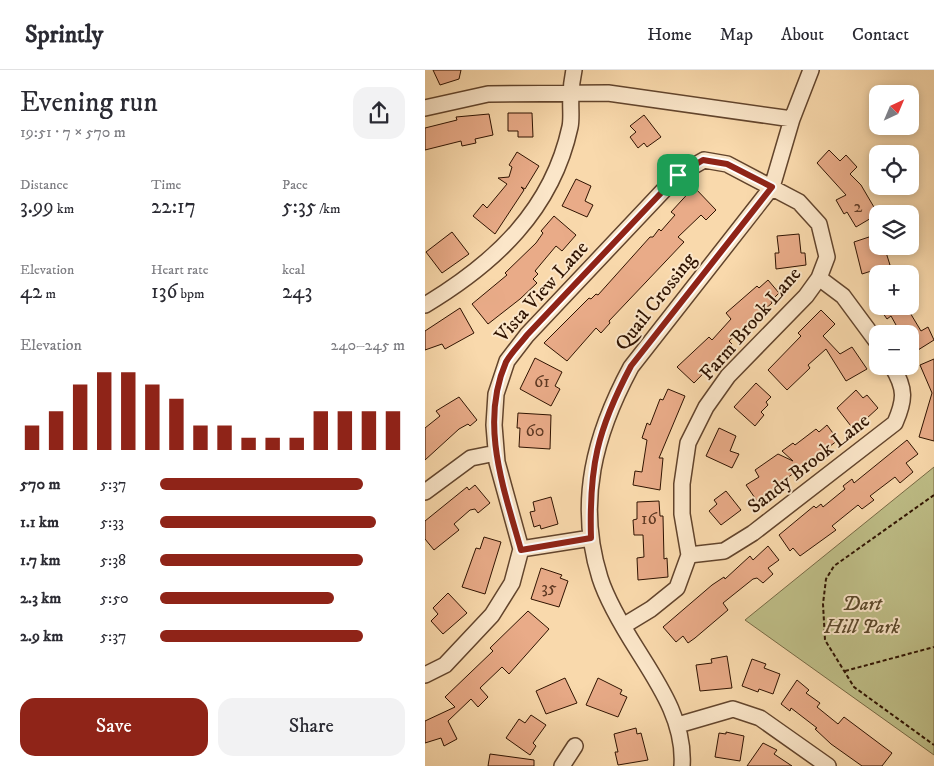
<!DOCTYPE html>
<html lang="en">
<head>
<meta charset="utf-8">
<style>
  :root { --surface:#fff; --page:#f2f2f3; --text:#2b2b33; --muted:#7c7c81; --line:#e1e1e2; --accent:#8f2418 }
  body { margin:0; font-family:"IM FELL DW Pica",serif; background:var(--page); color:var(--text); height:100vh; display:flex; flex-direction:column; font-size:19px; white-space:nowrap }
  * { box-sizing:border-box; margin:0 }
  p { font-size:16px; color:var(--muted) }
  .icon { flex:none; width:28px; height:28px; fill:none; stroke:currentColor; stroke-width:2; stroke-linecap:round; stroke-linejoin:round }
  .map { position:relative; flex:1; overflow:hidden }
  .side { display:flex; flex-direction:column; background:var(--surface); width:425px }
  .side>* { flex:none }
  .needle { width:32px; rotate:44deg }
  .controls { position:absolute; left:444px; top:15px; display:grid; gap:10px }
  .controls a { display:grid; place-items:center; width:50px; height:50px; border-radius:10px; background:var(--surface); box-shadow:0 2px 8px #0003; font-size:25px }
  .pin { position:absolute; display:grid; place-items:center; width:42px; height:42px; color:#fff; margin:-21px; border-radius:10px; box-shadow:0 2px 8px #0006 }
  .round { display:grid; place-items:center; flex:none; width:52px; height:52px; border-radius:15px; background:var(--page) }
  .head { display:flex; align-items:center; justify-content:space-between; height:85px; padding:0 20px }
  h1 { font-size:28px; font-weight:600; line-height:38px }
  .metrics { display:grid; grid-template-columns:repeat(3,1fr); gap:8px; height:85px; padding:5px 20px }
  .metrics div { display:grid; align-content:center }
  .metrics b { font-size:21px; font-weight:600 }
  .metrics small { font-size:14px; font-weight:400 }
  .metrics p { font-size:14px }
  .chart { height:140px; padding:10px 20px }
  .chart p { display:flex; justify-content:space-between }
  .chart svg { width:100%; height:90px; margin-top:5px; stroke:var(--accent); stroke-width:6 }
  .cta { display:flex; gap:10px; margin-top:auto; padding:10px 20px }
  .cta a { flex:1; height:58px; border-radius:15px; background:var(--accent); color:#fff; font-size:20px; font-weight:600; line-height:58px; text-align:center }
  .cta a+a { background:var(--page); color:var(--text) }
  ul { padding:0 20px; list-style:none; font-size:16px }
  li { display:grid; grid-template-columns:80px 60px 1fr; align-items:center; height:38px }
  li i { height:12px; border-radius:6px; background:var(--accent) }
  header { display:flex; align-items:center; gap:30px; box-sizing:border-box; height:70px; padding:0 25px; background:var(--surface); border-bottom:1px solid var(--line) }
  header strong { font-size:24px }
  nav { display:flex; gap:28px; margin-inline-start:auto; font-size:18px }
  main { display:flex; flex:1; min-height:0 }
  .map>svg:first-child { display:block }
  .green { fill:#bfbf88; stroke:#776944 }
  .building { fill:#e9ab88; stroke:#2f1301 }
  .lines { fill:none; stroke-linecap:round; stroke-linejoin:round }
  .minor-casing { stroke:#62442c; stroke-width:18 }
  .path { stroke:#2f1301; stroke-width:2; stroke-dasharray:4 2.5; stroke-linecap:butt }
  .minor { stroke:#fbe6c9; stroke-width:15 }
  .route-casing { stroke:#fff; stroke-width:10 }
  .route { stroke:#8f2418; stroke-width:6 }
  .labels { text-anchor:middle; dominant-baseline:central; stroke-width:4; stroke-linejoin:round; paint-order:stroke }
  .number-label { font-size:18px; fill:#5e3923 }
  .street-label { font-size:20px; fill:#2f1301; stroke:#fbe6c9 }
  .park-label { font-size:20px; font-style:italic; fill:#5a472a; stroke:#fbe6c9 }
</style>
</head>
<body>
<header>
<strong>Sprintly</strong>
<nav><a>Home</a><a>Map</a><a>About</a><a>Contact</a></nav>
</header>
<main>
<section class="side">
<div class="head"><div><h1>Evening run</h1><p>19:51 · 7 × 570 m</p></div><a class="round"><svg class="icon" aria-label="share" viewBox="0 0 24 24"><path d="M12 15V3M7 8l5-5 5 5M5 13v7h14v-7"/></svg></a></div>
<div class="metrics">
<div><p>Distance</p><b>3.99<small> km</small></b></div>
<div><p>Time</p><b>22:17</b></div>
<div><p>Pace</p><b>5:35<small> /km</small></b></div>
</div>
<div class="metrics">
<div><p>Elevation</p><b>42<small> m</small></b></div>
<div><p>Heart rate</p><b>136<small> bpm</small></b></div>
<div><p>kcal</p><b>243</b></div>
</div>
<div class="chart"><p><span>Elevation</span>240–245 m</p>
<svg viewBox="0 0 160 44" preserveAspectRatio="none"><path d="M5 44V32M15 44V25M25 44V12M35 44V6M45 44V6M55 44V12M65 44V19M75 44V32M85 44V32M95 44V38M105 44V38M115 44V38M125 44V25M135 44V25M145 44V25M155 44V25"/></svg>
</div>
<ul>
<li><b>570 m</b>5:37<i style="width:83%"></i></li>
<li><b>1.1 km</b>5:33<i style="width:88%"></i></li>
<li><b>1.7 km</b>5:38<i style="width:83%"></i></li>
<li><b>2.3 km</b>5:50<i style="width:71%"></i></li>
<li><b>2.9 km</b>5:37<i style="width:83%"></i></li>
</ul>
<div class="cta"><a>Save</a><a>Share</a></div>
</section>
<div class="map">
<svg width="509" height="696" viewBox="0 0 509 696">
  <rect width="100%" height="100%" fill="#f9d9ac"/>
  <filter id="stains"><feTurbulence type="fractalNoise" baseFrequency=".004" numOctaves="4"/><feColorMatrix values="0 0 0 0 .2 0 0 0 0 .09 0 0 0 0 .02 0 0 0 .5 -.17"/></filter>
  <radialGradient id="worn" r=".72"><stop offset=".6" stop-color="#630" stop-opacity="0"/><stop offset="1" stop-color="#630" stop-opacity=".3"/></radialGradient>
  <path class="green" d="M 509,397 L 509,685 L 320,550 Z"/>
  <path class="building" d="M 8,0 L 36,0 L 34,9 L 15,15 Z
    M 83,43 L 107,43 L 108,67 L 93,67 L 93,61 L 83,61 Z
    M 64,44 L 68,65 L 50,69 L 51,73 L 37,76 L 36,71 L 0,80 L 0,58 L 32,50 L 31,47 Z
    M 219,45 L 236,67 L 222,77 L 219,73 L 213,78 L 205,67 L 211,62 L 205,56 Z
    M 404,80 L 415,91 L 421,85 L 432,97 L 425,104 L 436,115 L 453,144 L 431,157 L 422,142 L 419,144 L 411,130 L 421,125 L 392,93 Z
    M 92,82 L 114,96 L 100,119 L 96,117 L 99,120 L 70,164 L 48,146 L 58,134 L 62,138 L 82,114 L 73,108 L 84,107 L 87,97 L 84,95 Z
    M 151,109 L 166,116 L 160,131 L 168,135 L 162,147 L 137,136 Z
    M 269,117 L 291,140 L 281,150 L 276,145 L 253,167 L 259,172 L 184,251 L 185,253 L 176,263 L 171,258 L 142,291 L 119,273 L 164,228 L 166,229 L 171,224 L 173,225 L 225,167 L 228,167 L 234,159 L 236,161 L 250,145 L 246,142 Z
    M 129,146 L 151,165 L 137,181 L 131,176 L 110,201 L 113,204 L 108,209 L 112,213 L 95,229 L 63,254 L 47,234 L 82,205 L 80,203 L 111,173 L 118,163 L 116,161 Z
    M 27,162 L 44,184 L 17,203 L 1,182 Z
    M 374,164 L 376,183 L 380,183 L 381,195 L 351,199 L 350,183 L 354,183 L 352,166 Z
    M 450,165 L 452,176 L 459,176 L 465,195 L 437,204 L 429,172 Z
    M 343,210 L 354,223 L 346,231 L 347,233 L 304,271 L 307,274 L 269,313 L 252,297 L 284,267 L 287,270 L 306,249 L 301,243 L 332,216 L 334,218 Z
    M 453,236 L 481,236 L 496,261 L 503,257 L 509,270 L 485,285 L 485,264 L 476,264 L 466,246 L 462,249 Z
    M 35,238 L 49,263 L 20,279 L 17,274 L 0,280 L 0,261 Z
    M 396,240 L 410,254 L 398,266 L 415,284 L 427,277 L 442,299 L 421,311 L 401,279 L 383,295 L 385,298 L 362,320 L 343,300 L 376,266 L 373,263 Z
    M 110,288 L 137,302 L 130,316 L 135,319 L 126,336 L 95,319 Z
    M 509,289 L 509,371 L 494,367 L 507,323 L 495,295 Z
    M 331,313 L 346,327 L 341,332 L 343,335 L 336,342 L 339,345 L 330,356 L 309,337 Z
    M 243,319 L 260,326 L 234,388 L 238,388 L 235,420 L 208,415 L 210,401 L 217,402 L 222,370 L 217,368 L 222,353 L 225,355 L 235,329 L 238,330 Z
    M 431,320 L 438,328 L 442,325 L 453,338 L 429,360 L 412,338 Z
    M 34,327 L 52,350 L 45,356 L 43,354 L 34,359 L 0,390 L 0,358 L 15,346 L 11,341 Z
    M 93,343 L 126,345 L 125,379 L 94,377 L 95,358 L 92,358 Z
    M 402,355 L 413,370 L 404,377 L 405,378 L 397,385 L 395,383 L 357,412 L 358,413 L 332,431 L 321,415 L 334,407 L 330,400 L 353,384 L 368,391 L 357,381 L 368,373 L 370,375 L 391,359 L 394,362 Z
    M 294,358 L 311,366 L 305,381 L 314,384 L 307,398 L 281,386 Z
    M 482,370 L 493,384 L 481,393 L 488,402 L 475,413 L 470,407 L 445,426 L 449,430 L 437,439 L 433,435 L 407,456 L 411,460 L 375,486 L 368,478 L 365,481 L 354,465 L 389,436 L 391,438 L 396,434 L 398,437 L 420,419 L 418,416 L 427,409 L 429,413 Z
    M 50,415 L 65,433 L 53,443 L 50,439 L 45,440 L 29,454 L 34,460 L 9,480 L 0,469 L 0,451 L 42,417 L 44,420 Z
    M 301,421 L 316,440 L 296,455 L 284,441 L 292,434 L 289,430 Z
    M 126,427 L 133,454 L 116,459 L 115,455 L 109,457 L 105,442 L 110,441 L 108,432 Z
    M 234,431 L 235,446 L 238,446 L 239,489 L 242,488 L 243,507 L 213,510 L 212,488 L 219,487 L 218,465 L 209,465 L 208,450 L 212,449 L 212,432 Z
    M 59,467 L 76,472 L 60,524 L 37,517 L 51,478 L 55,479 Z
    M 343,476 L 354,490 L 343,498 L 348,504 L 338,513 L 332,508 L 328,509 L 298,533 L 303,540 L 270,568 L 263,573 L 258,566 L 251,572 L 238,557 L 287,515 L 299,507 L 300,509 L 325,486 L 328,490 Z
    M 116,498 L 137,505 L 135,508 L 143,511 L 134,537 L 106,529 Z
    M 23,523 L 42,543 L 18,564 L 6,551 L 13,544 L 8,538 Z
    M 103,541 L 124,559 L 84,604 L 77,597 L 55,618 L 63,627 L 53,637 L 46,629 L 23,651 L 32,669 L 19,676 L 16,668 L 0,673 L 0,651 L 30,637 L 20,627 L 68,581 L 65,578 Z
    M 302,586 L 307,618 L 275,621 L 271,595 L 287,593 L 286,589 Z
    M 327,589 L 341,594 L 339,598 L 355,604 L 348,624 L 334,619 L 333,622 L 317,616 Z
    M 140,608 L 152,633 L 121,644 L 111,621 Z
    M 173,608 L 197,620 L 195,624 L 202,627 L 193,647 L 161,635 Z
    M 372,610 L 384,620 L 381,623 L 395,633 L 392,637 L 413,654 L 419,647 L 467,683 L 457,696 L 437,696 L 406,674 L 390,659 L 392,658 L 366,638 L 365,641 L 356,634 Z
    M 106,645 L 121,655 L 108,673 L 111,676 L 105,685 L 81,668 L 94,649 L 100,653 Z
    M 211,658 L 212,664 L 216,663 L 223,690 L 193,695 L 190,682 L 193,682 L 189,664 Z
    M 301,662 L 319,666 L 315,691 L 290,687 L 294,663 L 301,664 Z
    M 338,673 L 352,680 L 349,684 L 367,696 L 322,696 Z
    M 65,684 L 109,690 L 109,696 L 63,696 Z"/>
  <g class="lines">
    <g class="minor-casing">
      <path id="minor" d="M 0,38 L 63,24 L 183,23 L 367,49
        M 394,208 L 418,226 L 452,272
        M 0,235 C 70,193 127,140 145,57 C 147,48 145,36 146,27 C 146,18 147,9 149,0
        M 0,422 L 46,388 L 71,383
        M 96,479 L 166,468
        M 264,485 L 299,481 L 328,463 L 470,353 C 480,330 481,319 467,296
        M 0,605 L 20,595 L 67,545 L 87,513 L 96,479 L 72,392 L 69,355 L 71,324 L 82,291 L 102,265 L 253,105 L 279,90 L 302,94 L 374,132 L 394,154 L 402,187 L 394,208 L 381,226 L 303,306 L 281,337 L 263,373 L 257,414 L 257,444 L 264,485 L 252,518 L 226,539 L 198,556
        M 253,655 L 308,639 L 335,648 L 403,696
        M 137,696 L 150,676
        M 257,696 C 260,653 235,616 213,581 C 199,559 183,533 175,508 C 151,432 170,364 206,297 L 347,117 L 367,49 L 386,0"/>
    </g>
    <path class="path" d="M 509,425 L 409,496 L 401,509 L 398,534 L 400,570 L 429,617 L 509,675
      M 420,601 L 509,577"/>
    <use href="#minor" class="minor"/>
  </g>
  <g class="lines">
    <g class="route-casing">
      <path id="route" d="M 278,90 L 302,94 L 347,117 L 206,296 C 172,360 164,397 166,468 L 96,480 C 79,419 54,354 81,292 C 86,283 96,273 102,265 L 253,105 Z"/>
    </g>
    <use href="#route" class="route"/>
  </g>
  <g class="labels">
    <g class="number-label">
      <text x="433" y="137">2</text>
      <text x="117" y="312">61</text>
      <text x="110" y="361">60</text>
      <text x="224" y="449">16</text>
      <text x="124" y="518">35</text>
    </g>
    <g class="street-label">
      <text transform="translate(117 222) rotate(-48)">Vista View Lane</text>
      <text transform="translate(231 232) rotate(-52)">Quail Crossing</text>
      <text transform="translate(326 254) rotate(-49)">Farm Brook Lane</text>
      <text transform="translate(384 394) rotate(-38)">Sandy Brook Lane</text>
    </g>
    <g class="park-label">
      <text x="437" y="534">Dart<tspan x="437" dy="23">Hill Park</tspan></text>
    </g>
  </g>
  <rect width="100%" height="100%" filter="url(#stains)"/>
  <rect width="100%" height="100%" fill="url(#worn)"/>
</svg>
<div class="controls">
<a><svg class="needle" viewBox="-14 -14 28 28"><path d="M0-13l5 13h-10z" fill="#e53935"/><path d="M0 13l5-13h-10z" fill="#7c7c81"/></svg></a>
<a><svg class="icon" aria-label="locate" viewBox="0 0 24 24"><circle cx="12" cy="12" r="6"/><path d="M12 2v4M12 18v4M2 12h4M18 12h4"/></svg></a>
<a><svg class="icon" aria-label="layers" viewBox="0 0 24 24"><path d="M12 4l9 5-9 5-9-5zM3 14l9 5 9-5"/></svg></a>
<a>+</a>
<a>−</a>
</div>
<div class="pin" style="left:253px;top:105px;background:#1e9e55"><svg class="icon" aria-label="arrive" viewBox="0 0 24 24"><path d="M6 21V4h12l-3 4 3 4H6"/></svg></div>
</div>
</main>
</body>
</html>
